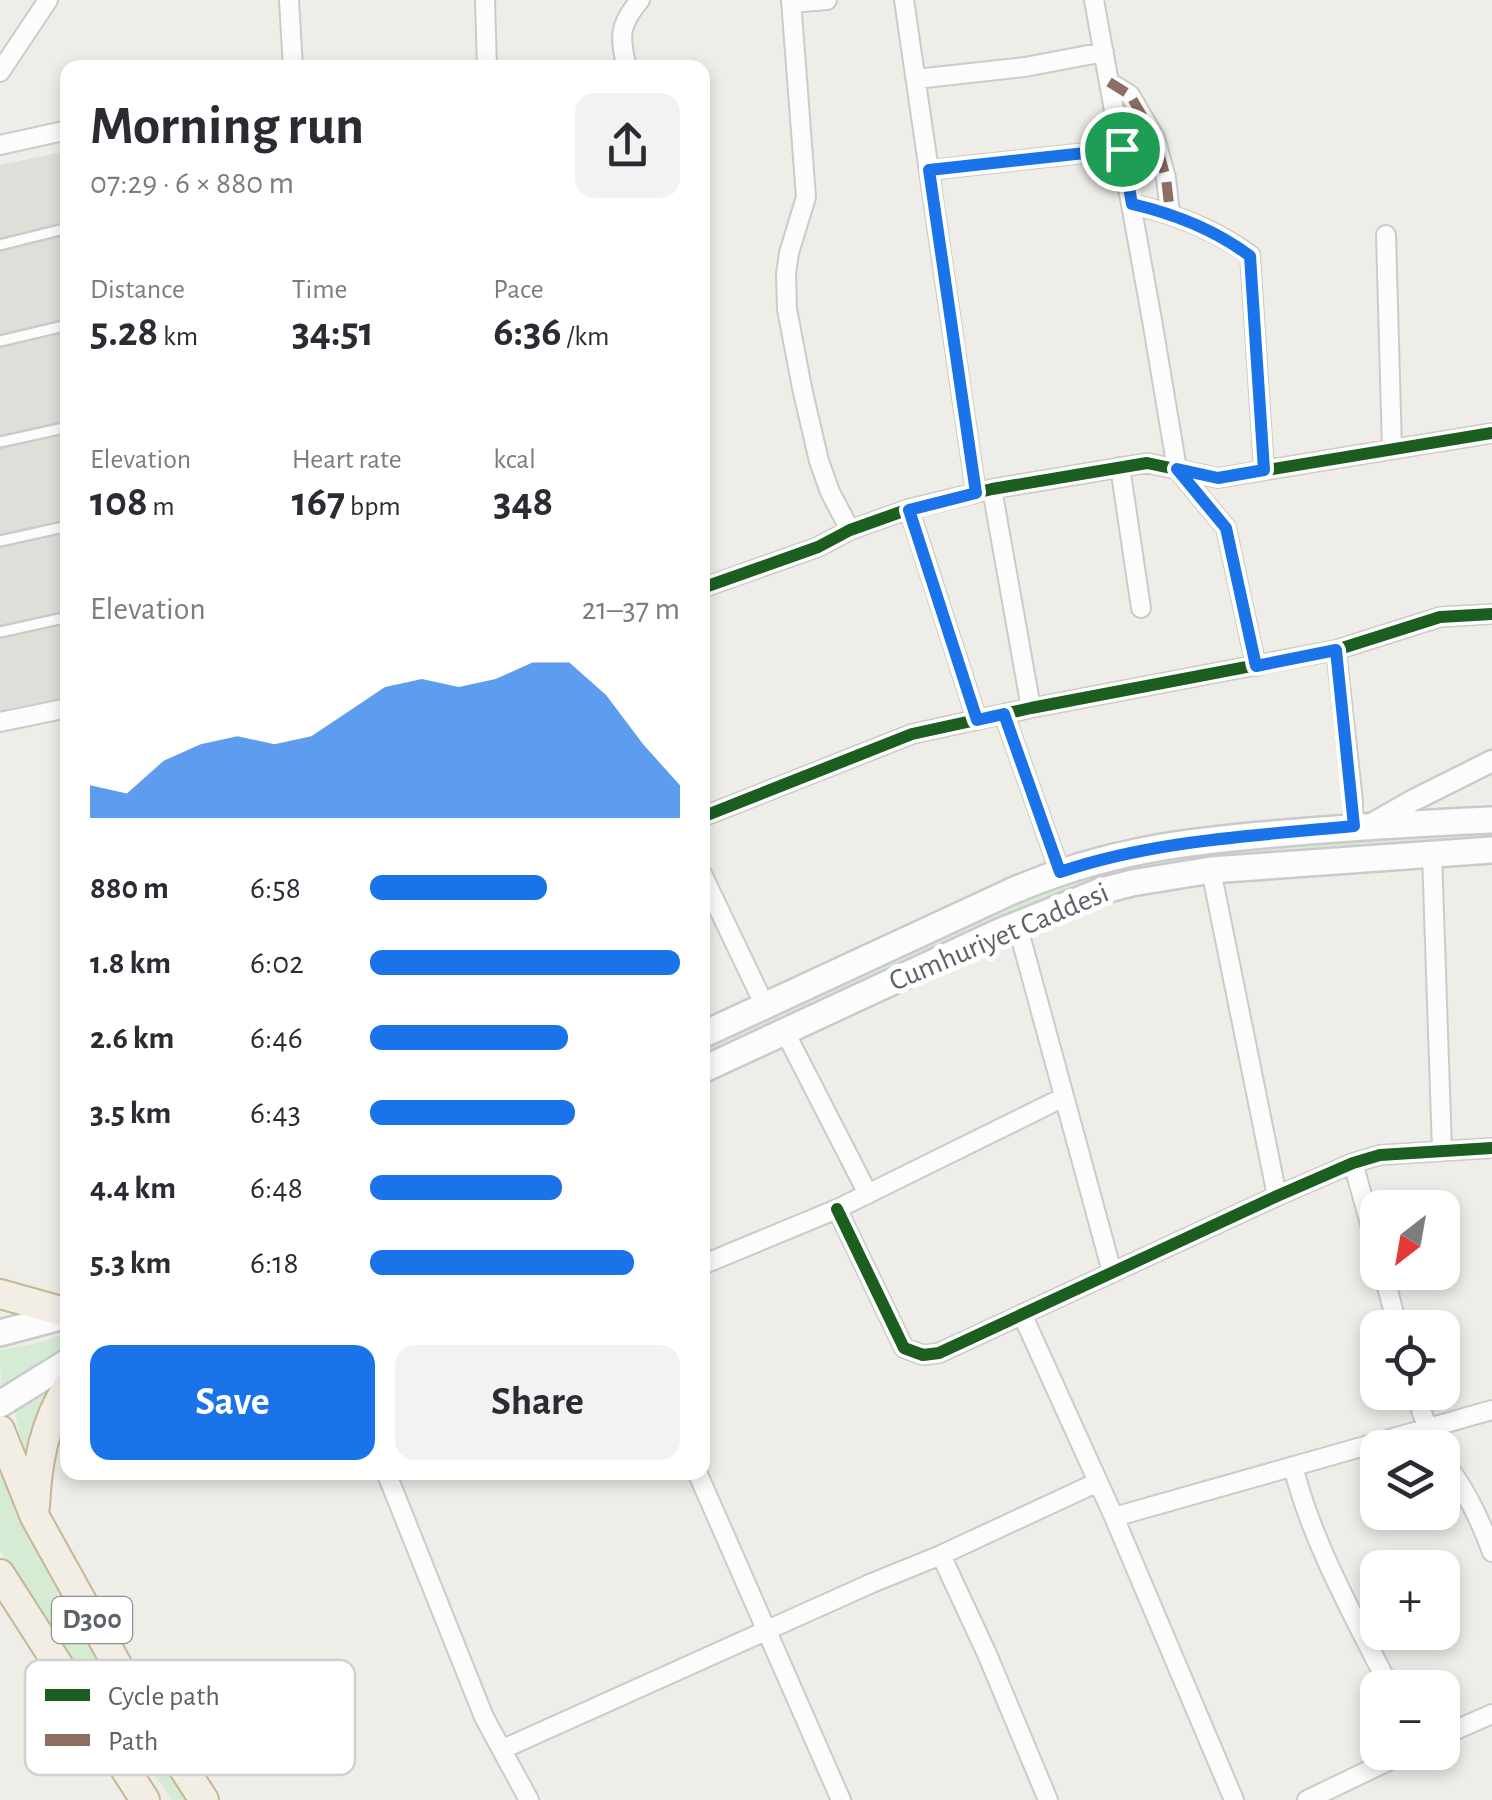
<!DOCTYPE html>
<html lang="en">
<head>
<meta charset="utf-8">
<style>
  :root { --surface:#fff; --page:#f2f2f3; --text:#2b2b33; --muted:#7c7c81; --accent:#1a73e8 }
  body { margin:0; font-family:"Alegreya Sans",sans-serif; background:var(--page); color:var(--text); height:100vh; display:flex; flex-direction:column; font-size:38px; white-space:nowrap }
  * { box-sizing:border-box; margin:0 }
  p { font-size:32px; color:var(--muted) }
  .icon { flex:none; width:55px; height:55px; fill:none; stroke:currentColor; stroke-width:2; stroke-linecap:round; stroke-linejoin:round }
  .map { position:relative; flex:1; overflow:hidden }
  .drawer { position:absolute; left:60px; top:60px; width:650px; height:1420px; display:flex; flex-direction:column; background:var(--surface); border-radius:20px; box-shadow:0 5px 15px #0003 }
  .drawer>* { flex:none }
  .needle { width:65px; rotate:211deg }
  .tools { position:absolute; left:1360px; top:1190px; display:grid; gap:20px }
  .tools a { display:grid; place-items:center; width:100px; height:100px; border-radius:20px; background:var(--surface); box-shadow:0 5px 15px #0003; font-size:50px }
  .pin { position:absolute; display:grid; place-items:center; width:85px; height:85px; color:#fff; margin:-42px; border:5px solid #fff; border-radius:50%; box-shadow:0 2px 10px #0007 }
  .round { display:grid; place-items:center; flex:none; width:105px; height:105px; border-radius:20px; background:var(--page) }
  .summary { display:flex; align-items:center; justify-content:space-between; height:170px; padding:0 30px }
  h1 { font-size:55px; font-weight:600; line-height:75px }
  .figures { display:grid; grid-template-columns:repeat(3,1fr); gap:15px; height:170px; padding:10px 30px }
  .figures div { display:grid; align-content:center }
  .figures b { font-size:42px; font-weight:600 }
  .figures small { font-size:28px; font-weight:400 }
  .figures p { font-size:28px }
  .chart { height:280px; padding:20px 30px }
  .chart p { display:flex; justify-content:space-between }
  .chart svg { width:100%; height:180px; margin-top:10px; fill:var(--accent); opacity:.7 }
  .action { display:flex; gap:20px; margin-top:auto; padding:20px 30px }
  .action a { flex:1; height:115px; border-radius:20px; background:var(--accent); color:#fff; font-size:40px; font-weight:600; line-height:115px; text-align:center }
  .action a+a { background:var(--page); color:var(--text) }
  ul { padding:0 30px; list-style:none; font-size:32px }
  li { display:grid; grid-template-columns:160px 120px 1fr; align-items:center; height:75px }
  li i { height:25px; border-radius:12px; background:var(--accent) }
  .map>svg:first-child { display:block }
  .industrial { fill:#dfded9 }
  .green { fill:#d6ebd3 }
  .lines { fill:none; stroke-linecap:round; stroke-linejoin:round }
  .service-casing { stroke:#cbcbca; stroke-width:14 }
  .minor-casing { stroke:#cbcbca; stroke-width:22 }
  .tertiary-casing { stroke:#cbcbca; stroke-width:25 }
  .secondary-casing { stroke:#c9cac9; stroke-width:30 }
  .trunk-casing { stroke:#c6b794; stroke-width:32 }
  .service { stroke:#fcfcfc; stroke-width:9 }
  .minor { stroke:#fcfcfc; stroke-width:18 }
  .tertiary { stroke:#fcfcfc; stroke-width:20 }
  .secondary { stroke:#fcfcfc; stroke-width:25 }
  .trunk { stroke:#f2eee6; stroke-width:28 }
  .quiet { stroke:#8d6e63; stroke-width:10; stroke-dasharray:20 10; stroke-linecap:butt }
  .cycleway-casing { stroke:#fff; stroke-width:19 }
  .cycleway { stroke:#1b5e20; stroke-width:12 }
  .route-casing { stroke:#fff; stroke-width:20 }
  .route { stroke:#1a73e8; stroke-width:12 }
  .labels { text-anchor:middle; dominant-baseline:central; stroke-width:10; stroke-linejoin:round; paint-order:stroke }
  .shield { fill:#fff; stroke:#8e9195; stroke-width:2.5 }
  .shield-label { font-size:28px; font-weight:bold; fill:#5d6267 }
  .street-label { font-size:30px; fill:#5d6267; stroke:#fff }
  .key { fill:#fff; stroke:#ced0d1; stroke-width:2.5 }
  .key-label { font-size:28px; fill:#5d6267 }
</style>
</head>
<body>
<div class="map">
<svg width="1492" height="1800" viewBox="0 0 1492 1800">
  <rect width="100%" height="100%" fill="#eeede8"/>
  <path class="industrial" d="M 67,151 L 67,715 L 0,730 L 0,165 Z"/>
  <path class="green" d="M 1492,835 L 1492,840 L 1313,855 L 1234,855 L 1181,862 L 1096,881 L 1048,898 L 703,1058 L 703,1047 L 991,912 L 1077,877 L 1206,849 Z
    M 67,1334 L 67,1346 L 1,1387 L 0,1350 L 29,1345 Z
    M 54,1377 L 25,1453 L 14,1411 Z
    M 0,1471 C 28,1526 53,1582 84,1636 C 116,1692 152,1746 188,1800 L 172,1800 L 34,1604 L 0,1551 Z"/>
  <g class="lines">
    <g class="service-casing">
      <path id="service" d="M 0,245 L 68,228
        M 0,341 L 68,325
        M 0,442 L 68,427
        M 0,541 L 68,526
        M 0,632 L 68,617"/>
    </g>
    <g class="minor-casing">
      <path id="minor" d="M 289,0 L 293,68
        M 485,0 L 487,68
        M 791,0 L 806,197 L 789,253 L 786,274 L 787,309 L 802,388 L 819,461 L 830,492 L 850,530
        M 904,0 L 976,493
        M 1094,0 L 1152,320 L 1177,469 L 1226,528 L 1256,666
        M 791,3 L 827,0
        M 627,68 C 619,36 619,25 640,0
        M 0,72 L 48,0
        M 916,79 L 1025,67 L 1104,52
        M 1109,82 L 1130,95 L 1155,138 L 1166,178 L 1170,213
        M 0,145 L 68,130
        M 929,170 L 1122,149
        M 1132,204 C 1175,214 1214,229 1250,255 L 1264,470
        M 1386,235 L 1392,449
        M 1120,467 L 1141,608
        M 992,489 L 1031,708
        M 909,509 L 977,720
        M 702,588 L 818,547 L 850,530 L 909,509 L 992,489 L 1147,463 L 1218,478 L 1492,433
        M 1336,650 L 1353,801 L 1353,826
        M 1004,714 L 1060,872
        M 0,722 L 68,708
        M 702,817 L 912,734 L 1031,708 L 1336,650 L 1440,617 L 1492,614
        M 1432,854 L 1442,1150
        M 1211,870 L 1277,1196
        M 702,874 L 765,1006
        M 1017,924 L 1112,1272
        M 785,1032 L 868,1194
        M 1353,1163 L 1378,1252
        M 837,1209 L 904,1348 L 923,1355 L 939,1353 L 1277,1196 L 1353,1163 L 1380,1155 L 1492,1148
        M 702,1265 L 837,1209 L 1064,1097
        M 1383,1272 L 1398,1328
        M 1022,1314 L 1114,1517 L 1234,1800
        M 1416,1392 L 1422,1413 L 1436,1448
        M 1442,1459 C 1464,1486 1480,1519 1492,1552
        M 1293,1466 C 1312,1543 1354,1616 1390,1688
        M 386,1472 L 484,1717 L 529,1800
        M 697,1472 L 841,1800
        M 1114,1517 L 1492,1410
        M 941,1555 L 987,1654 L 1048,1800
        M 1442,1736 L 1492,1714
        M 503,1749 L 872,1583 L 941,1555 L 1098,1482
        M 1307,1800 L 1407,1752"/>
    </g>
    <g class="tertiary-casing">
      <path id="tertiary" d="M 1370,825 L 1412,801 L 1492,761"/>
    </g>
    <g class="secondary-casing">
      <path id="secondary" d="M 702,1035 L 1010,892 C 1104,851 1185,841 1286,833 C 1354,827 1423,823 1492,820
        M 702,1070 L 999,932 L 1101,891 L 1132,883 L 1211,870 L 1492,850
        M 0,1333 L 68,1315
        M 0,1404 L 68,1362"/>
    </g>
    <g class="trunk-casing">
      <path id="trunk" d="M 0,1294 L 68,1313
        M 0,1430 L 35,1517 L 124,1677 L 204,1800
        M 35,1506 C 37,1463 44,1423 68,1386
        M 0,1574 L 145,1800"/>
    </g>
    <use href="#service" class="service"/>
    <use href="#minor" class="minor"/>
    <use href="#tertiary" class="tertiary"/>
    <use href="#secondary" class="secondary"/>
    <use href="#trunk" class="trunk"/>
    <path class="quiet" d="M 1109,82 L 1130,95 L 1155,138 L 1166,178 L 1170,213
      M 1132,204 C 1175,214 1214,229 1250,255 L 1264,470"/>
    <g class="cycleway-casing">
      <path id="cycleway" d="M 702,588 L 818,547 L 850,530 L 909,509 L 992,489 L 1147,463 L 1218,478 L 1492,433
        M 702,817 L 912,734 L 1031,708 L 1336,650 L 1440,617 L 1492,614
        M 837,1209 L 904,1348 L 923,1355 L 939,1353 L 1277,1196 L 1353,1163 L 1380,1155 L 1492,1148"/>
    </g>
    <use href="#cycleway" class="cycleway"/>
  </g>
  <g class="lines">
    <g class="route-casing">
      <path id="route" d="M 1122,149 L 1132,204 C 1175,214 1214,229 1250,256 L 1264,470 L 1218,478 L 1177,469 L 1226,528 L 1256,666 L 1336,650 L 1354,826 C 1254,836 1155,840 1060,872 L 1004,714 L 977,720 L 909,510 L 976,493 L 929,170 Z"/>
    </g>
    <use href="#route" class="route"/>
  </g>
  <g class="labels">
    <rect class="shield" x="52" y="1597" width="80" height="46" rx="8"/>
    <g class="shield-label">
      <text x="92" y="1620">D300</text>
    </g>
    <g class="street-label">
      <text transform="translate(999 937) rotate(-23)">Cumhuriyet Caddesi</text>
    </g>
  </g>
  <rect x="25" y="1660" width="330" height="115" rx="15" class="key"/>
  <rect x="45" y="1689" width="45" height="12" fill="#1b5e20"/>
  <rect x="45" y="1734" width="45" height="12" fill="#8d6e63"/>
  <g class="key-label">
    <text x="108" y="1705">Cycle path</text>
    <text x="108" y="1750">Path</text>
  </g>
</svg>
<div class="tools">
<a><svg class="needle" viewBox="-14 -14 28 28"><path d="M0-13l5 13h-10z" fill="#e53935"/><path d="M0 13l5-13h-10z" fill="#7c7c81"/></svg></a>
<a><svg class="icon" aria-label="locate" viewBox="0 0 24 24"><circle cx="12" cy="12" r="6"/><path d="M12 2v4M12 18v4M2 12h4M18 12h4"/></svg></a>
<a><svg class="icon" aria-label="layers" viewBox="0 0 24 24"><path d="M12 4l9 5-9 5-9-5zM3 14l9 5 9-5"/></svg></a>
<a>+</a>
<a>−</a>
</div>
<div class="pin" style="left:1122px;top:149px;background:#1e9e55"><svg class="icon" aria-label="arrive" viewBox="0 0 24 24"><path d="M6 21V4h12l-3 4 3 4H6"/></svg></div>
<section class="drawer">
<div class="summary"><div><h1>Morning run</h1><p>07:29 · 6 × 880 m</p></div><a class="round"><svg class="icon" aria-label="share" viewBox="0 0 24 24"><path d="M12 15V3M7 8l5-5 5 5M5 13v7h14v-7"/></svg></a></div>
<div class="figures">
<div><p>Distance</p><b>5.28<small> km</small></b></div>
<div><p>Time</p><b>34:51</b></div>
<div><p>Pace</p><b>6:36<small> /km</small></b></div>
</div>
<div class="figures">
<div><p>Elevation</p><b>108<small> m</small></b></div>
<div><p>Heart rate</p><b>167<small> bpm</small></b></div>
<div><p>kcal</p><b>348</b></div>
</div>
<div class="chart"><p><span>Elevation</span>21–37 m</p>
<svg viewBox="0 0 160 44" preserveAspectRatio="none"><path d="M0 44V36L10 38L20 30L30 26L40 24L50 26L60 24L70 18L80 12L90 10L100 12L110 10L120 6L130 6L140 14L150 26L160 36V44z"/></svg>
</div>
<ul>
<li><b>880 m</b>6:58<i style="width:57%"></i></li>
<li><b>1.8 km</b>6:02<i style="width:100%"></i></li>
<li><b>2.6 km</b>6:46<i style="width:64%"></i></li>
<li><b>3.5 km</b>6:43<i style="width:66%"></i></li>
<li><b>4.4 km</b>6:48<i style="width:62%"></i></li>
<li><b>5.3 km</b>6:18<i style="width:85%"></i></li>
</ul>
<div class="action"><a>Save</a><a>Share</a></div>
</section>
</div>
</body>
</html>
